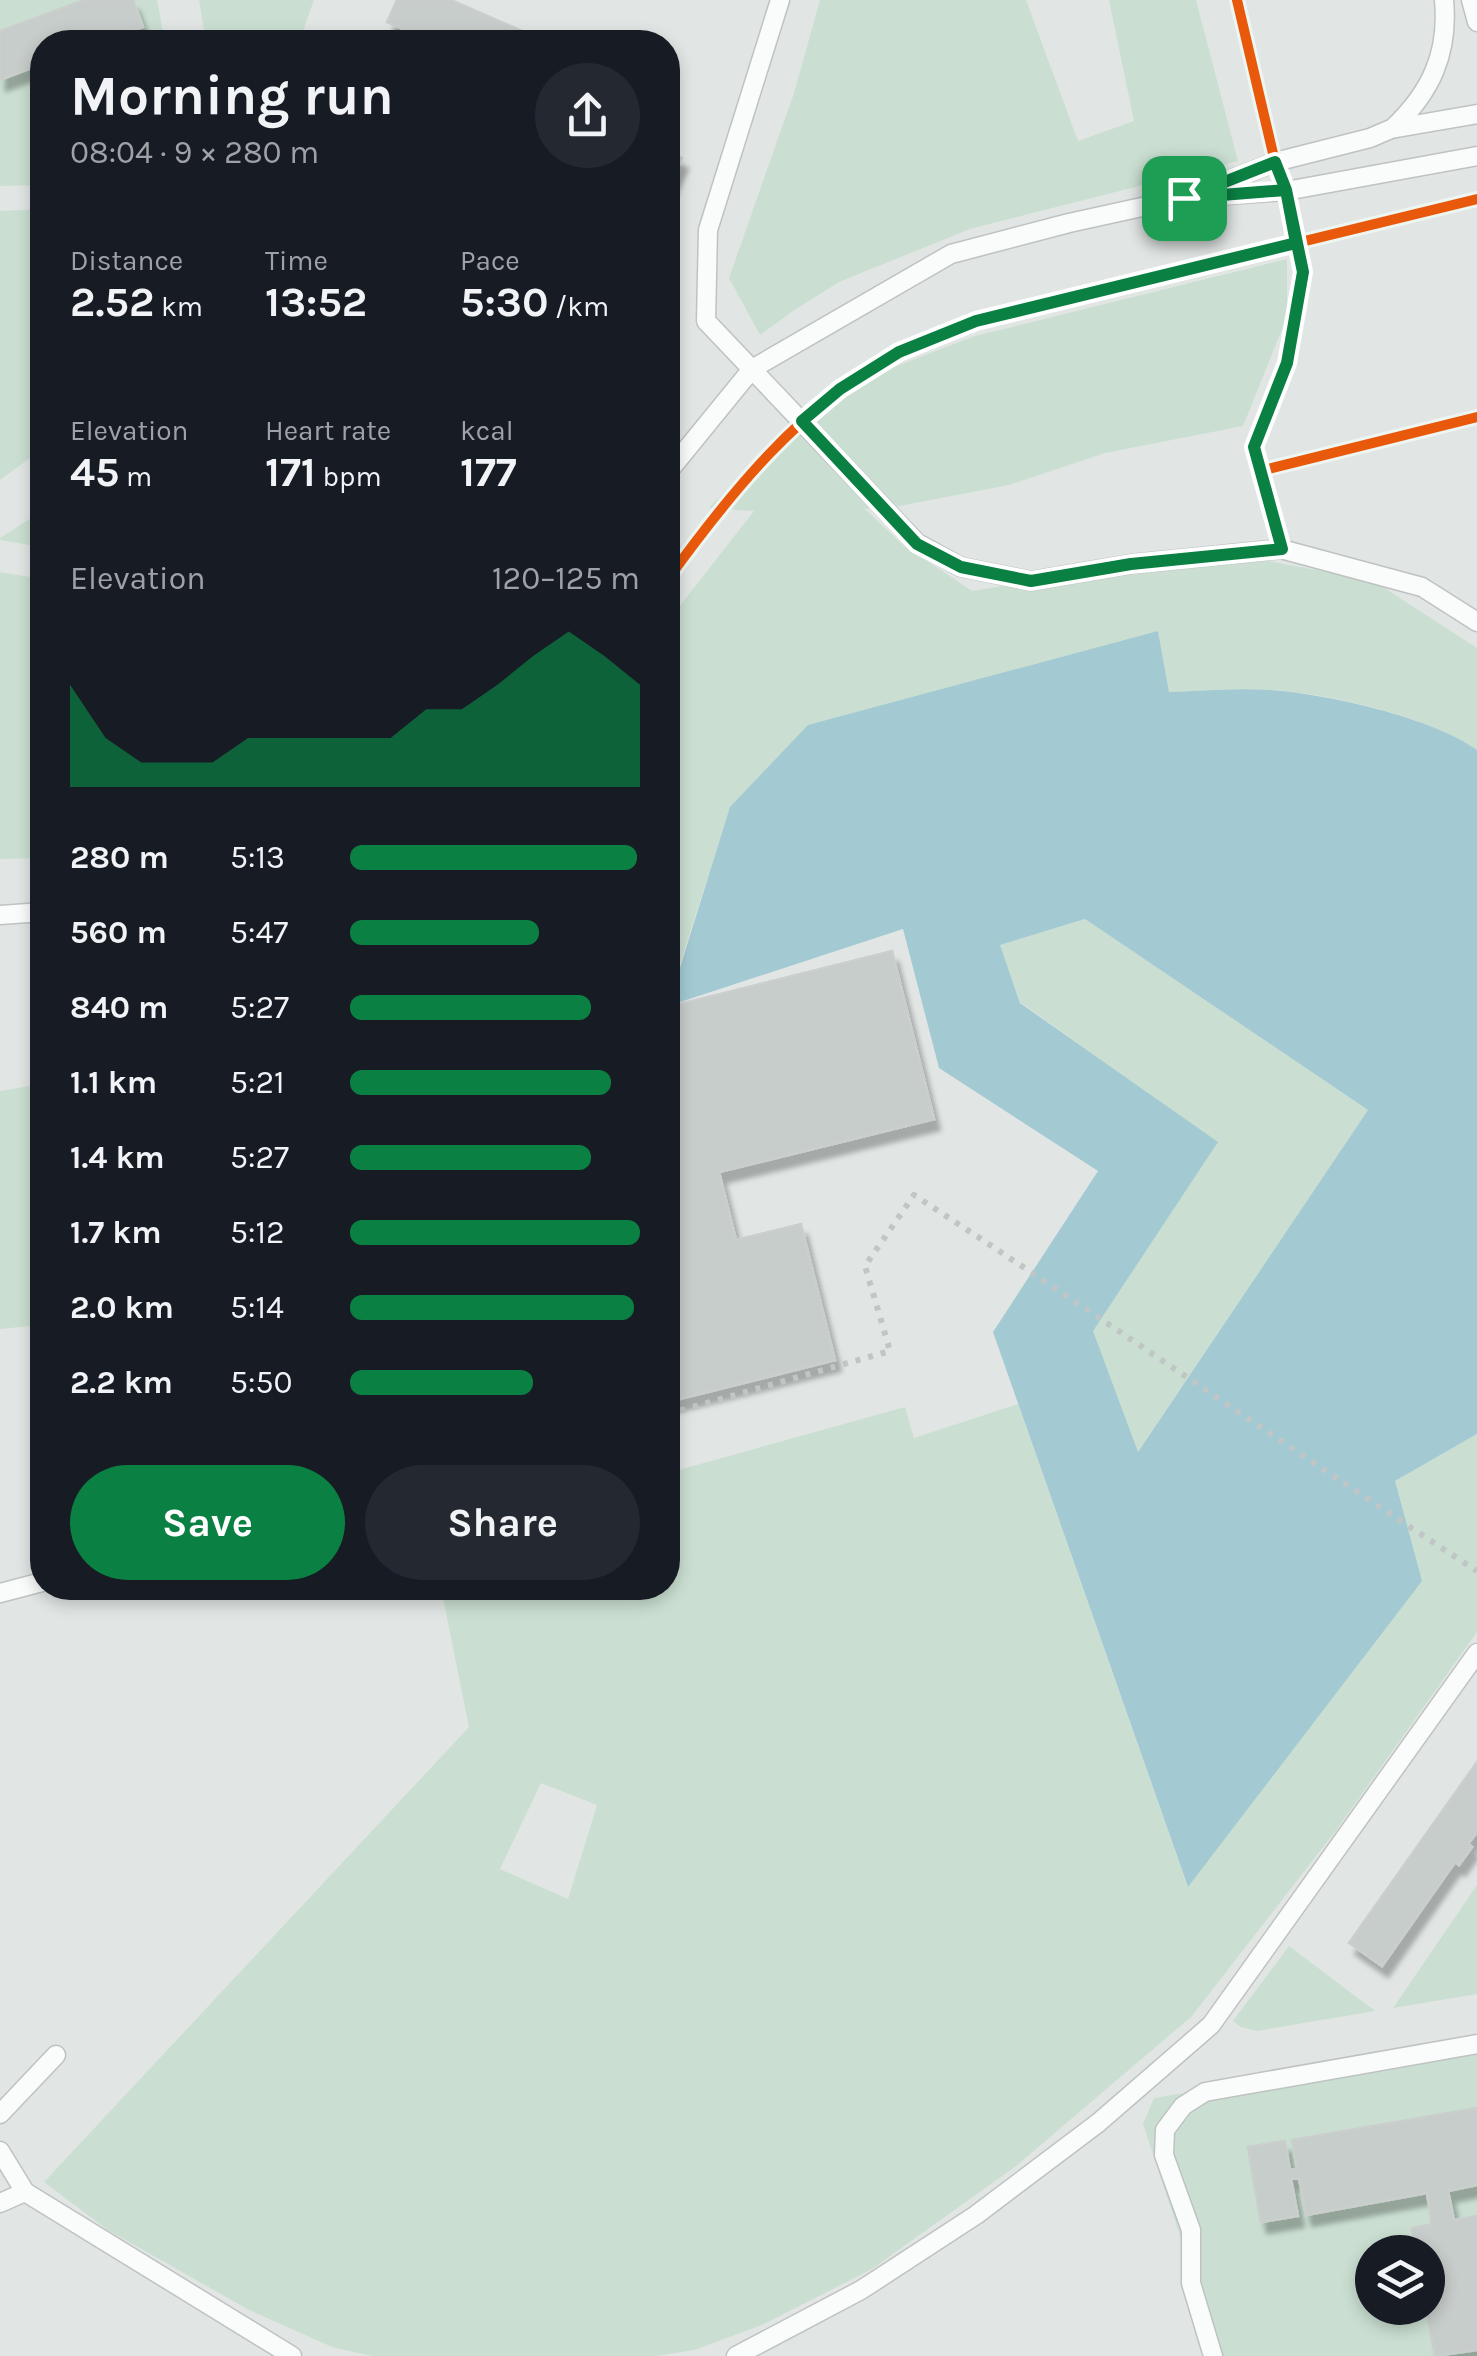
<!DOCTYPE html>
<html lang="en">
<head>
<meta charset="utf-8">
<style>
  :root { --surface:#171b24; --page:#242831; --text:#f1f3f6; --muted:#9ea1a6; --accent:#0b8043 }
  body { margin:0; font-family:Karla,sans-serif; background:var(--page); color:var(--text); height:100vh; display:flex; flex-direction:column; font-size:38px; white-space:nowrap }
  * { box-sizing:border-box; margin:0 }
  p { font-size:32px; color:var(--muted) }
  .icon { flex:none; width:55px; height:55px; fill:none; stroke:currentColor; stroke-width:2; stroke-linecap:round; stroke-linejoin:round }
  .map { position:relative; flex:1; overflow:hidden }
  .drawer { position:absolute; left:30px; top:30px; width:650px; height:1570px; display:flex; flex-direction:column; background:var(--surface); border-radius:40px; box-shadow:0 5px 15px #0003 }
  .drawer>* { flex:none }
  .buttons { position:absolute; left:1355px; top:2235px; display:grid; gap:20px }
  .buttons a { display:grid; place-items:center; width:90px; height:90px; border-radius:50%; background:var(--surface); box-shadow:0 5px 15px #0003; font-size:50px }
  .pin { position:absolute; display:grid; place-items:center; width:85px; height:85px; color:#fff; margin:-42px; border-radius:20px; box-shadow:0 5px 15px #0006 }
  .round { display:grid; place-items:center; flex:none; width:105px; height:105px; border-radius:52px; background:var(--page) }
  .head { display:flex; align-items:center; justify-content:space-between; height:170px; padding:0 40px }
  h1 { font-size:55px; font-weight:700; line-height:75px }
  .stats { display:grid; grid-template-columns:repeat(3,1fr); gap:15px; height:170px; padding:10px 40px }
  .stats div { display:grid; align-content:center }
  .stats b { font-size:42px; font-weight:700 }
  .stats small { font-size:28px; font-weight:400 }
  .stats p { font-size:28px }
  .chart { height:280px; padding:20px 40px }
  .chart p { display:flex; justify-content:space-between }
  .chart svg { width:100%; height:180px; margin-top:10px; fill:var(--accent); opacity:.7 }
  .primary-button { display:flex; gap:20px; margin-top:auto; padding:20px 40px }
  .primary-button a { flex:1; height:115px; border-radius:60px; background:var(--accent); color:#fff; font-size:40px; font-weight:700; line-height:115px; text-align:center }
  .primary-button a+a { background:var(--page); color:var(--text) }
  ul { padding:0 40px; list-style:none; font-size:32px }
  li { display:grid; grid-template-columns:160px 120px 1fr; align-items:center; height:75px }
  li i { height:25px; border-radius:12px; background:var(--accent) }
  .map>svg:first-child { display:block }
  .green { fill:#cadfd1; fill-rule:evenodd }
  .water { fill:#a3cad3; fill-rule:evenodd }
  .building { fill:#c7cdcb; stroke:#cacfcd; stroke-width:2.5; filter:url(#shadow) }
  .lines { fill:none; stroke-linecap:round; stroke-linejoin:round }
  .service-casing { stroke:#bec3c1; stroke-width:21 }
  .path { stroke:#bfc6c5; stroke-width:6; stroke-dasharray:5 8; stroke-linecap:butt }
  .service { stroke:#fafbfb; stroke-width:18 }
  .cycleway-casing { stroke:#eef6f2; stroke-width:16 }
  .cycleway { stroke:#e8590c; stroke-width:10 }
  .route-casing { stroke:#fff; stroke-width:20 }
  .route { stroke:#0b8043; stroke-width:12 }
</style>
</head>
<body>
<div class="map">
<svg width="1477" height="2356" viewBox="0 0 1477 2356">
  <defs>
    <filter id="shadow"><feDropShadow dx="6" dy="11" stdDeviation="2.5" flood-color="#0004"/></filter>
  </defs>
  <rect width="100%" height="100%" fill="#e1e6e4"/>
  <path class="green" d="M 0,0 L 157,0 L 165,42 L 42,42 L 42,185 L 0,186 Z
    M 199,0 L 314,0 L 299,42 L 206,42 Z
    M 820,0 L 1026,0 L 1078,141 L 1134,121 L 1109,0 L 1196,0 L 1238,161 L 970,229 L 839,282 L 793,311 L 760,335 L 729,278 L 794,93 Z
    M 42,209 L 42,446 L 30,458 L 0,480 L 0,211 Z
    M 1287,259 L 1287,317 L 1243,426 L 1105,453 L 1009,485 L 894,507 L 865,509 L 902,544 L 972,591 L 1064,576 L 1235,555 L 1372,580 L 1477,648 L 1477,750 C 1431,717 1327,693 1270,690 C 1237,688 1202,691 1169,692 L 1158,631 L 730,808 L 668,1001 L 668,621 L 754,511 L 709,508 L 769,447 L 831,404 L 894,367 L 975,336 Z
    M 42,508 L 42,547 L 0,540 L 0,538 L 28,520 Z
    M 0,572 L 42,579 L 42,858 L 0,859 Z
    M 1085,919 L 1368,1110 L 1137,1453 L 1092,1331 L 1217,1142 L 1020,1002 L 999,945 Z
    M 42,1084 L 42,1325 L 0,1329 L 0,1091 Z
    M 1018,1404 L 1187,1885 L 1395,1481 L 1477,1434 L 1477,1632 L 1337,1829 L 1192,2016 L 1016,2166 L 872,2269 L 762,2325 L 694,2350 L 656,2356 L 372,2356 L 332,2347 L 249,2310 L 108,2230 L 44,2182 L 469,1727 L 441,1588 L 668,1588 L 668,1473 L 905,1407 L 914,1438 ZM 541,1783 L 597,1805 L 568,1899 L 500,1869 Z
    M 1477,1885 L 1477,1994 L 1393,2008 Z
    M 1289,1946 L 1375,2011 L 1257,2031 L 1241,2027 L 1233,2021 Z
    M 1477,2044 L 1477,2356 L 1220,2356 L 1143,2124 L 1154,2098 ZM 1372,2252 L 1428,2252 L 1428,2308 L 1372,2308 Z"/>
  <path class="water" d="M 1158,631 L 1169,692 C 1203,691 1237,688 1270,690 C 1327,694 1431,717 1477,750 L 1477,1434 L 1395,1481 L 1422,1581 L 1188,1887 L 993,1332 L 1098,1171 L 939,1068 L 903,929 L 668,1006 L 730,807 L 808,725 ZM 1085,919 L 1368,1110 L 1138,1452 L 1093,1331 L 1218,1142 L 1020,1003 L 1000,945 Z"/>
  <path class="building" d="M 84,0 L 133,0 L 143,27 L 100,42 L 42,42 L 42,64 L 0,80 L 0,31 Z
    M 397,0 L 451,0 L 547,42 L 434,42 L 387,22 Z
    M 668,151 L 682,158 L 668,189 Z
    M 892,951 L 934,1119 L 719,1172 L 736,1240 L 801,1224 L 835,1360 L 668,1402 L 668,1007 Z
    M 1477,1762 L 1477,1832 L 1468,1844 L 1472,1847 L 1459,1865 L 1455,1862 L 1382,1966 L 1349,1943 Z
    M 1477,2108 L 1477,2185 L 1448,2191 L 1454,2220 L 1477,2216 L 1477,2350 L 1435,2356 L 1426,2308 L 1428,2252 L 1416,2252 L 1412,2228 L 1432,2224 L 1427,2193 L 1306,2215 L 1299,2178 L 1291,2179 L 1298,2216 L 1261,2222 L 1248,2147 L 1285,2141 L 1290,2170 L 1297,2169 L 1292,2140 Z"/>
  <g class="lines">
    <g class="service-casing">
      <path id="service" d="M 780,0 L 708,230 L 706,321 L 917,543 L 961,567 L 1031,581 L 1131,564 L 1281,549 L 1422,587 L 1477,622
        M 1471,0 L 1477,22
        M 1393,128 C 1431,92 1449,53 1444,0
        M 1203,191 L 1275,162 L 1370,138 L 1391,129 L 1477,114
        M 668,472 L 752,369 L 951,254 L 1069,223 L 1183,198 L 1286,191 L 1477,156
        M 0,915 L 42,912
        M 0,1593 L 42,1582
        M 0,2114 L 56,2055
        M 0,2151 L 25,2192 L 292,2356
        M 0,2203 L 25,2192
        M 736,2356 L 861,2290 L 976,2215 L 1098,2123 L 1211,2025 L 1477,1653
        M 1213,2356 L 1191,2283 L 1191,2230 L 1164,2155 L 1165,2130 L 1183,2106 L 1205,2092 L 1477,2044"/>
    </g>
    <path class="path" d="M 668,1414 L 890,1351 L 865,1266 L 914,1195 C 1103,1318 1288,1448 1477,1571"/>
    <use href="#service" class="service"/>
    <g class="cycleway-casing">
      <path id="cycleway" d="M 1237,0 L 1275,162 L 1286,191 L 1303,272 L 1287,363 L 1254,447 L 1281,549
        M 1260,471 L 1477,417
        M 668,579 C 731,492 801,405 898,353 C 922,340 951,331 977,321 L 1477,199"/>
    </g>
    <use href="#cycleway" class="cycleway"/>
  </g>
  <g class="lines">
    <g class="route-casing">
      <path id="route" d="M 1184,198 L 1286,190 L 1296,243 L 976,321 L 899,352 L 840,389 L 802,421 L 917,544 L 961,567 L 1031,581 L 1131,564 L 1282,549 L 1254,447 L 1287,363 L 1303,272 L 1286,190 L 1275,162 L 1184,198"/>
    </g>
    <use href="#route" class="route"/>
  </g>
</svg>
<div class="buttons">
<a><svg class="icon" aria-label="layers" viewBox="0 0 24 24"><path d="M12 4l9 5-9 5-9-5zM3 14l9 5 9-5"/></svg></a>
</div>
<div class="pin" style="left:1184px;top:198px;background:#1e9e55"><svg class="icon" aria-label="arrive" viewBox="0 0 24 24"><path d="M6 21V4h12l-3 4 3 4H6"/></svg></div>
<section class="drawer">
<div class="head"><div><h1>Morning run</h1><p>08:04 · 9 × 280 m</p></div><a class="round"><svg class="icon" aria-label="share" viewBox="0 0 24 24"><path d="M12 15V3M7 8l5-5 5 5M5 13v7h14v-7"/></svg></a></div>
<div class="stats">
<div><p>Distance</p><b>2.52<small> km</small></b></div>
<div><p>Time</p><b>13:52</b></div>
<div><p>Pace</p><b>5:30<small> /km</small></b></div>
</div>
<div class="stats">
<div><p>Elevation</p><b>45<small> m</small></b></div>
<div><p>Heart rate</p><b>171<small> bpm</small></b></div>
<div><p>kcal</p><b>177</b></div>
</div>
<div class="chart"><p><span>Elevation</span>120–125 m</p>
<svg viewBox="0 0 160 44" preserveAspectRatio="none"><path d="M0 44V19L10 32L20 38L30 38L40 38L50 32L60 32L70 32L80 32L90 32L100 25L110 25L120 19L130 12L140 6L150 12L160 19V44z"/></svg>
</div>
<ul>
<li><b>280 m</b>5:13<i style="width:99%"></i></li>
<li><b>560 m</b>5:47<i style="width:65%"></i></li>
<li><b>840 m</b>5:27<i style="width:83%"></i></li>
<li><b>1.1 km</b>5:21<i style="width:90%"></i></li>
<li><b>1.4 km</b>5:27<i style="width:83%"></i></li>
<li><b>1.7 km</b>5:12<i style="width:100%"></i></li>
<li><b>2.0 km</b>5:14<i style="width:98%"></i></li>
<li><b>2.2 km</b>5:50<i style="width:63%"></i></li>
</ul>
<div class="primary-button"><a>Save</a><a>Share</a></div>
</section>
</div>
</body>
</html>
